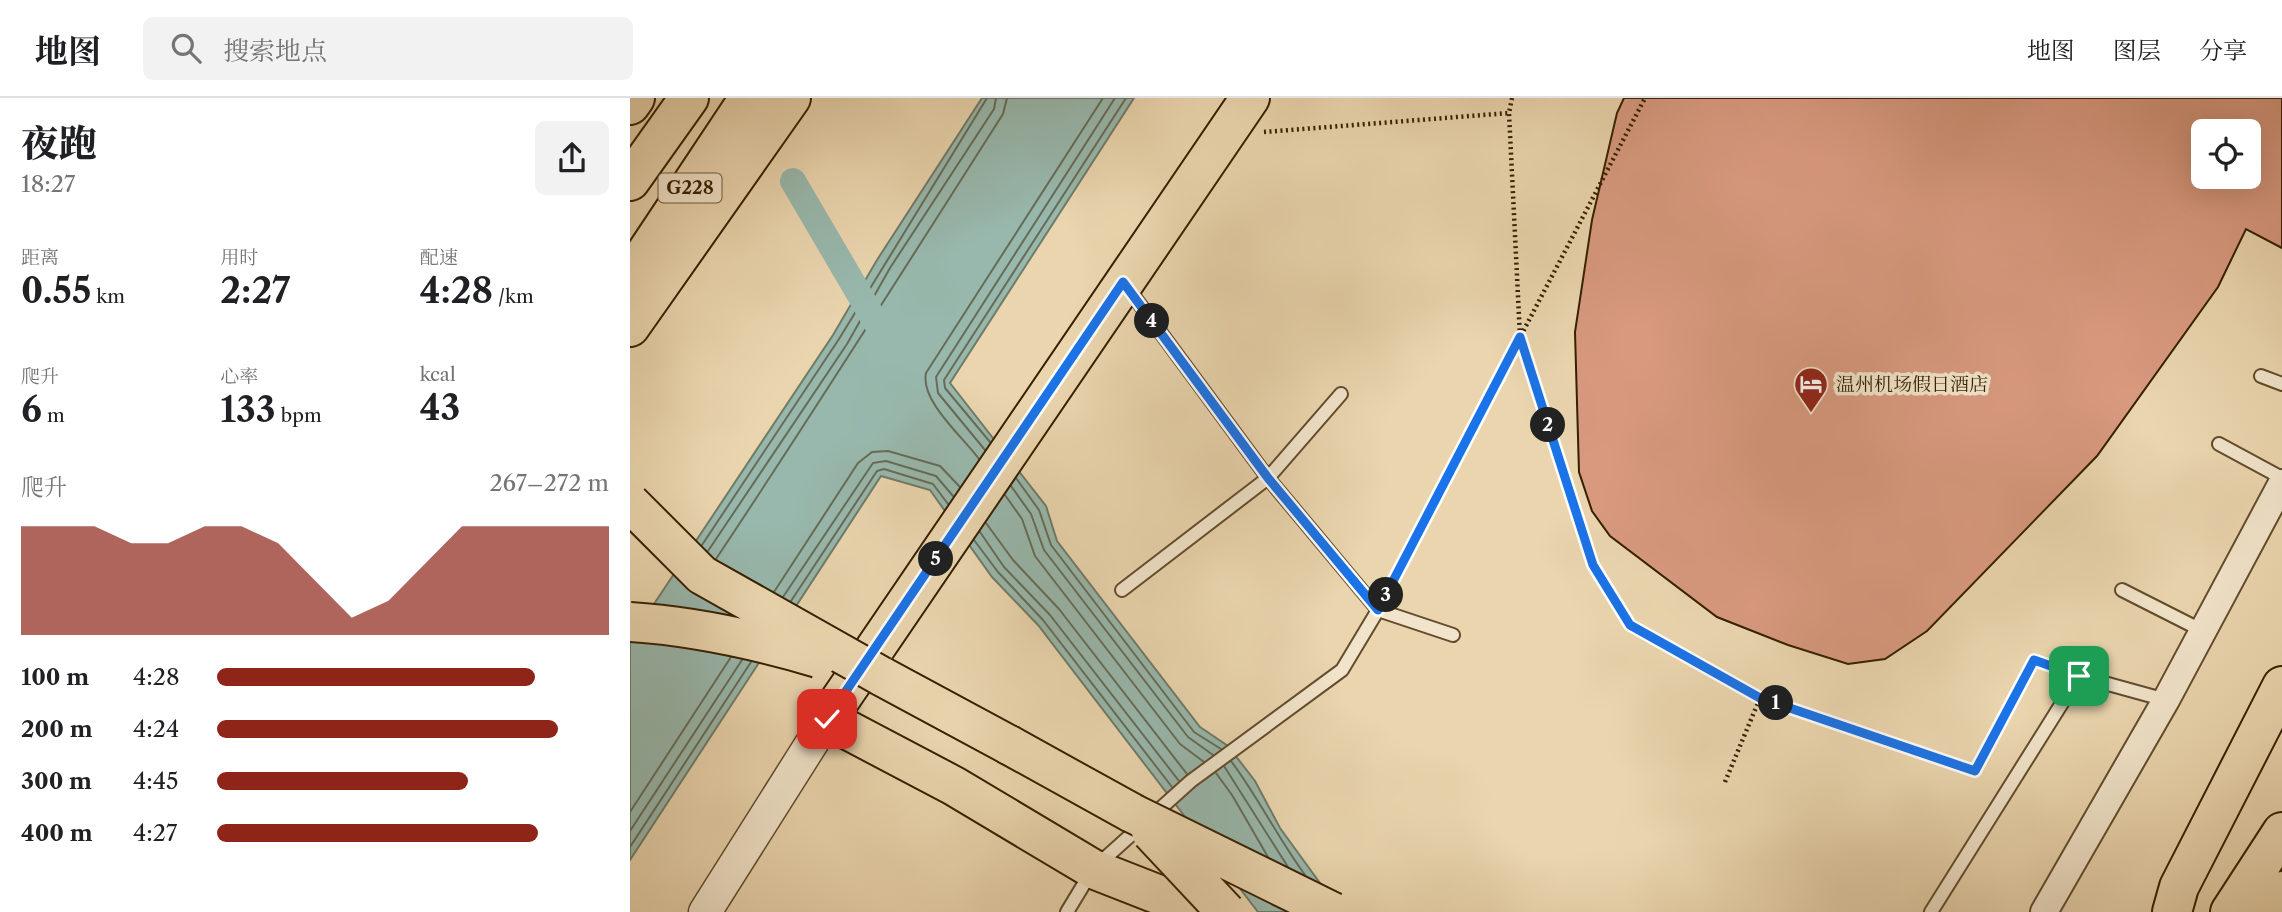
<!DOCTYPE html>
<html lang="zh">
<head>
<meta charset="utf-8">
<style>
  :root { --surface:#fff; --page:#f2f2f2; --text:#202124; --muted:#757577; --line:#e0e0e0; --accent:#8f2418 }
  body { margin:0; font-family:"Libre Caslon Text","Noto Serif SC",serif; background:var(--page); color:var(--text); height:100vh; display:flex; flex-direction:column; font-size:26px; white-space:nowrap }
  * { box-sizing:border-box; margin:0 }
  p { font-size:23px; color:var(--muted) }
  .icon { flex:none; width:38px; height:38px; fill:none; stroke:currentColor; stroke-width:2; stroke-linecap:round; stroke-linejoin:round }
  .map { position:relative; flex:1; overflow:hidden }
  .panel { display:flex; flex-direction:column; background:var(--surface); width:630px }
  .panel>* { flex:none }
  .fabs { position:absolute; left:1561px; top:21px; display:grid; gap:14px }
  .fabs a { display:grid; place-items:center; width:70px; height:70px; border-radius:10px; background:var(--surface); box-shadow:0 7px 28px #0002; font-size:35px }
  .pin { position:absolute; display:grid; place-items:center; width:60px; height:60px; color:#fff; margin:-30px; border-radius:14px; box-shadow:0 4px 10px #0006 }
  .km { position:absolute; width:35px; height:35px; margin:-18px; border-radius:50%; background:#222; color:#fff; font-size:19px; line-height:35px; text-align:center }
  .round { display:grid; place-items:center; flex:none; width:74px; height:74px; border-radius:10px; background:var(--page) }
  .overview { display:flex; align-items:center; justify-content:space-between; height:119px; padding:0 21px }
  h1 { font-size:38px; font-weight:800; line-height:52px }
  .stats { display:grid; grid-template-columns:repeat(3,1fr); gap:10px; height:119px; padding:7px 21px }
  .stats div { display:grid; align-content:center }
  .stats b { font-size:35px; font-weight:800 }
  .stats small { font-size:19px; font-weight:400 }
  .stats p { font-size:19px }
  .chart { height:196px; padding:14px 21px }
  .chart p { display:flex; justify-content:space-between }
  .chart svg { width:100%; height:126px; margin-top:7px; fill:var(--accent); opacity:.7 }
  ul { padding:0 21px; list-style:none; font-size:23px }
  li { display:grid; grid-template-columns:112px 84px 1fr; align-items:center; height:52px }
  li i { height:18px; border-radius:9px; background:var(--accent) }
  header { display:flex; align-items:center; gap:42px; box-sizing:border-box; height:98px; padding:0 35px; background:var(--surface); border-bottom:2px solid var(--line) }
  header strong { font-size:33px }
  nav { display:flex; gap:38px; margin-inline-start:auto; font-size:24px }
  .search { width:490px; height:63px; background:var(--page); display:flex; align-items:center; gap:18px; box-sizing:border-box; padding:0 24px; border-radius:10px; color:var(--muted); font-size:26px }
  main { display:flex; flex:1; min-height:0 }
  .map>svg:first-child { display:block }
  .water { fill:#98b8ad; stroke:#707b68; stroke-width:2 }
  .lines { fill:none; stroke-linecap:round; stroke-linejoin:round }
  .shore { stroke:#666c57; stroke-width:2 }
  .canal { stroke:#98b8ad; stroke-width:26 }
  .building { fill:#d8997f; stroke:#351f01; stroke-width:2; fill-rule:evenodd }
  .service-casing { stroke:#624c2c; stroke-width:16 }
  .minor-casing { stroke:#624c2c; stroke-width:30 }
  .tertiary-casing { stroke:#624c2c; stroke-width:35 }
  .primary-casing { stroke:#351f01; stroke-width:42 }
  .trunk-casing { stroke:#351f01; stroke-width:42 }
  .path { stroke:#351f01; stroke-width:4.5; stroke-dasharray:2 3.5; stroke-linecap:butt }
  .service { stroke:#f1e4ca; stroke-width:12 }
  .minor { stroke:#f1e4ca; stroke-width:26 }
  .tertiary { stroke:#f1e4ca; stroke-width:32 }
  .primary { stroke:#ead5ae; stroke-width:38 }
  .trunk { stroke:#ead5ae; stroke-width:38 }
  .primary-bridge-casing { stroke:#351f01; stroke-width:42; stroke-linecap:butt }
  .trunk-bridge-casing { stroke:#351f01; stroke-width:42; stroke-linecap:butt }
  .primary-bridge { stroke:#ead5ae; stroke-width:38 }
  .trunk-bridge { stroke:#ead5ae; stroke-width:38 }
  .route-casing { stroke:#fff; stroke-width:14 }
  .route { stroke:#1a73e8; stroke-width:9 }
  .labels { text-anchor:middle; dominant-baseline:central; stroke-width:7; stroke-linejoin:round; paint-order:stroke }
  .shield { fill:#f1e4ca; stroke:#6d5a3d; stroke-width:2 }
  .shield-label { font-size:18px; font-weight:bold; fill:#351f01 }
  .poi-label { font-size:19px; fill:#351f01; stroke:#f1e4ca; text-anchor:start }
</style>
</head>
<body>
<header>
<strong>地图</strong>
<div class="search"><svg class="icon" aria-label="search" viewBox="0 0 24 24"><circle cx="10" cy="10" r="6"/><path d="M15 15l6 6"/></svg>搜索地点</div>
<nav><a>地图</a><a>图层</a><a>分享</a></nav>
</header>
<main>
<section class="panel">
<div class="overview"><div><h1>夜跑</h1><p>18:27</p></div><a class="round"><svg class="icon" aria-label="share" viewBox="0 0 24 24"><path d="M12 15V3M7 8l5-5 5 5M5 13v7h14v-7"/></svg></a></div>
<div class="stats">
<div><p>距离</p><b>0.55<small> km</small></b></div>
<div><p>用时</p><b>2:27</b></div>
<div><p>配速</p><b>4:28<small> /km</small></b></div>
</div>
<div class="stats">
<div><p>爬升</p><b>6<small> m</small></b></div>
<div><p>心率</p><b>133<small> bpm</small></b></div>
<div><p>kcal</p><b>43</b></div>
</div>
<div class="chart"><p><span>爬升</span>267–272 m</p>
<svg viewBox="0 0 160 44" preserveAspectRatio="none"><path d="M0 44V6L10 6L20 6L30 12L40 12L50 6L60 6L70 12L80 25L90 38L100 32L110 19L120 6L130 6L140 6L150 6L160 6V44z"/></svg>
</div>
<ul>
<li><b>100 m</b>4:28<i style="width:81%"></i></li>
<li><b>200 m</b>4:24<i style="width:87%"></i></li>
<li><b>300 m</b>4:45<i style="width:64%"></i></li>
<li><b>400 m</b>4:27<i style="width:82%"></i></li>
</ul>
</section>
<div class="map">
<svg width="1652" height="814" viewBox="0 0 1652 814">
  <rect width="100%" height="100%" fill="#ead5ae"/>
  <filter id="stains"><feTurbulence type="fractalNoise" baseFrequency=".00286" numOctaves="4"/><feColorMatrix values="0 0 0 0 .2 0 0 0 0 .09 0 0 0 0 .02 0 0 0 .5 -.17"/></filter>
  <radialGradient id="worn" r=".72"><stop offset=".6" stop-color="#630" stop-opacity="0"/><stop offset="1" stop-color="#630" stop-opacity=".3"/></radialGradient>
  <path class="water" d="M 352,0 L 504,0 L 320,285 L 416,408 L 427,443 L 570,629 L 598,648 L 625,683 L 650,730 L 711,814 L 628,814 L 408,527 L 362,479 L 300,392 L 251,378 L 0,762 L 0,542 L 203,237 L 247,162 Z"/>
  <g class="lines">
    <path class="shore" d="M 360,344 L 315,290 L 314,282 L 496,0
      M 355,352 L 308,295 L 306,279 L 485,0
      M 349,361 C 333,339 290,303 296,275 L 473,0
      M 386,380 L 409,412 L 421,447 L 564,634 L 591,651
      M 381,388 L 401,416 L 414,452 L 558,639 L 583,657
      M 375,397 L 392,421 L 405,458 L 550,646 L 574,664
      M 356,425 L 383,462 L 429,511 L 557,676
      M 350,434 L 374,469 L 420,517 L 549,683
      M 344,442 L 368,474 L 413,522 L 542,689
      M 72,447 L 209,241 L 357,0
      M 78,453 L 217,246 L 260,170 L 364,11 L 366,0
      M 86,461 C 184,314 278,165 373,16 L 377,0
      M 144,494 L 228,365 L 242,354 L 258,353 L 310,368 L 330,389
      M 153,499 L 243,365 L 256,363 L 306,378 L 323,398
      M 161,503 L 247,373 L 254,371 L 303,386 L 318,406
      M 601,663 C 628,699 648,740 675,777
      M 594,668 L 658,769
      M 586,675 L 602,697 L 638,759
      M 0,714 L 101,559
      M 0,733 L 112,562
      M 0,749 L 121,564"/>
    <path class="canal" d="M 163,83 L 245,223"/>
  </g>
  <path class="building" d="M 994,0 L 1652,0 L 1652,150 L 1616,131 L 1588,189 L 1467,358 L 1297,533 L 1255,561 L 1218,566 L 1158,547 L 1087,519 L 980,438 L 962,413 L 949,374 L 945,234 L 962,122 L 987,15 ZM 1573,33 L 1619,33 L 1619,79 L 1573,79 Z"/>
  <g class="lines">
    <g class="service-casing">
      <path id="service" d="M 497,189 L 638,380 L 748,512
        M 1631,278 L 1652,286
        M 1589,346 L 1652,380
        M 492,492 L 638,380 L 711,296
        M 1492,492 L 1573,533
        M 437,814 L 463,771 L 561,683 L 712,572 L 748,512 L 823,537
        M 1301,814 L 1449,578 L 1536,602"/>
    </g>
    <g class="minor-casing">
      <path id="minor" d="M 1414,814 L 1536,602 L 1652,385"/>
    </g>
    <g class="tertiary-casing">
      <path id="tertiary" d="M 75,814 L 197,621"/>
    </g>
    <g class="primary-casing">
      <path id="primary" d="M 0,229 L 161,0
        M 379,647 L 502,715
        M 549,814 L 532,798 L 463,771 L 324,688 L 197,621 L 620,0
        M 1542,814 L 1549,789 L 1652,588
        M 1600,814 L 1652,734
        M 1640,814 L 1652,793"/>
    </g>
    <g class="trunk-casing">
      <path id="trunk" d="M 0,7 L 5,0
        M 0,83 L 59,0
        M 0,179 L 119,0
        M 251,578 L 379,647"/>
    </g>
    <path class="path" d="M 882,0 L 879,15 L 890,239 L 963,467 L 1000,527 L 1130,600 L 1345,673 L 1404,562 L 1433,573
      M 634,34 L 879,15
      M 756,496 L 1015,0
      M 1095,684 L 1130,600"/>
    <use href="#service" class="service"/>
    <use href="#minor" class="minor"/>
    <use href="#tertiary" class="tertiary"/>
    <use href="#primary" class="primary"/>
    <use href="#trunk" class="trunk"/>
    <g class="primary-bridge-casing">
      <path id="primary-bridge" d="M 502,715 L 703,814
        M 521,734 L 596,814"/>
    </g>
    <g class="trunk-bridge-casing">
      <path id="trunk-bridge" d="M 0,405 L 72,477 L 251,578
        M 0,524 C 64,528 127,542 188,560"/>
    </g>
    <use href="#primary-bridge" class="primary-bridge"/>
    <use href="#trunk-bridge" class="trunk-bridge"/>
  </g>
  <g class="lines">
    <g class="route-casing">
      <path id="route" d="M 197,621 L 493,184 L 638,380 L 748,512 L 890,239 L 963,467 L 1000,527 L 1130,600 L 1345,673 L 1404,562 L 1449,578"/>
    </g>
    <use href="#route" class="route"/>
  </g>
  <defs>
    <g id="hotel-pin" transform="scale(1.75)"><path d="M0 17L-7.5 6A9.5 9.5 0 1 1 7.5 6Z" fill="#8f2418" stroke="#f1e4ca"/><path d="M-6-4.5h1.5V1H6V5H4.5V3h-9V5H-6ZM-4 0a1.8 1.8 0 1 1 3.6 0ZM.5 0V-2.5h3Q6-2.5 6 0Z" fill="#fff"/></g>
  </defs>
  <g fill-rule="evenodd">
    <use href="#hotel-pin" x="1181" y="286"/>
  </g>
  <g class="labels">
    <rect class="shield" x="28.5" y="75.5" width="63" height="29" rx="5"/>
    <g class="shield-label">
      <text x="60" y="90">G228</text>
    </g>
    <g class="poi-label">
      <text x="1206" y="286">温州机场假日酒店</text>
    </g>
  </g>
  <rect width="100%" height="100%" filter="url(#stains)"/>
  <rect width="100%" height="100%" fill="url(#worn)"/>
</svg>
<div class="fabs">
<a><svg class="icon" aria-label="locate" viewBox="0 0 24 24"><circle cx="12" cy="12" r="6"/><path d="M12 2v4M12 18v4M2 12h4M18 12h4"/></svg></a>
</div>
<div class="pin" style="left:1449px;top:578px;background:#1e9e55"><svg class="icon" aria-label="arrive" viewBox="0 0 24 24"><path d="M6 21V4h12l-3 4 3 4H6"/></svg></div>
<div class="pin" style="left:197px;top:621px;background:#d93025"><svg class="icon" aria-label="check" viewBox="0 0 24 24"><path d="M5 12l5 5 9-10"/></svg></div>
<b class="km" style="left:1146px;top:605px">1</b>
<b class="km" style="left:918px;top:327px">2</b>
<b class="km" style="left:756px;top:497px">3</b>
<b class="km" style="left:522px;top:223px">4</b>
<b class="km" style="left:306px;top:461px">5</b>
</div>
</main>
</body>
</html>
